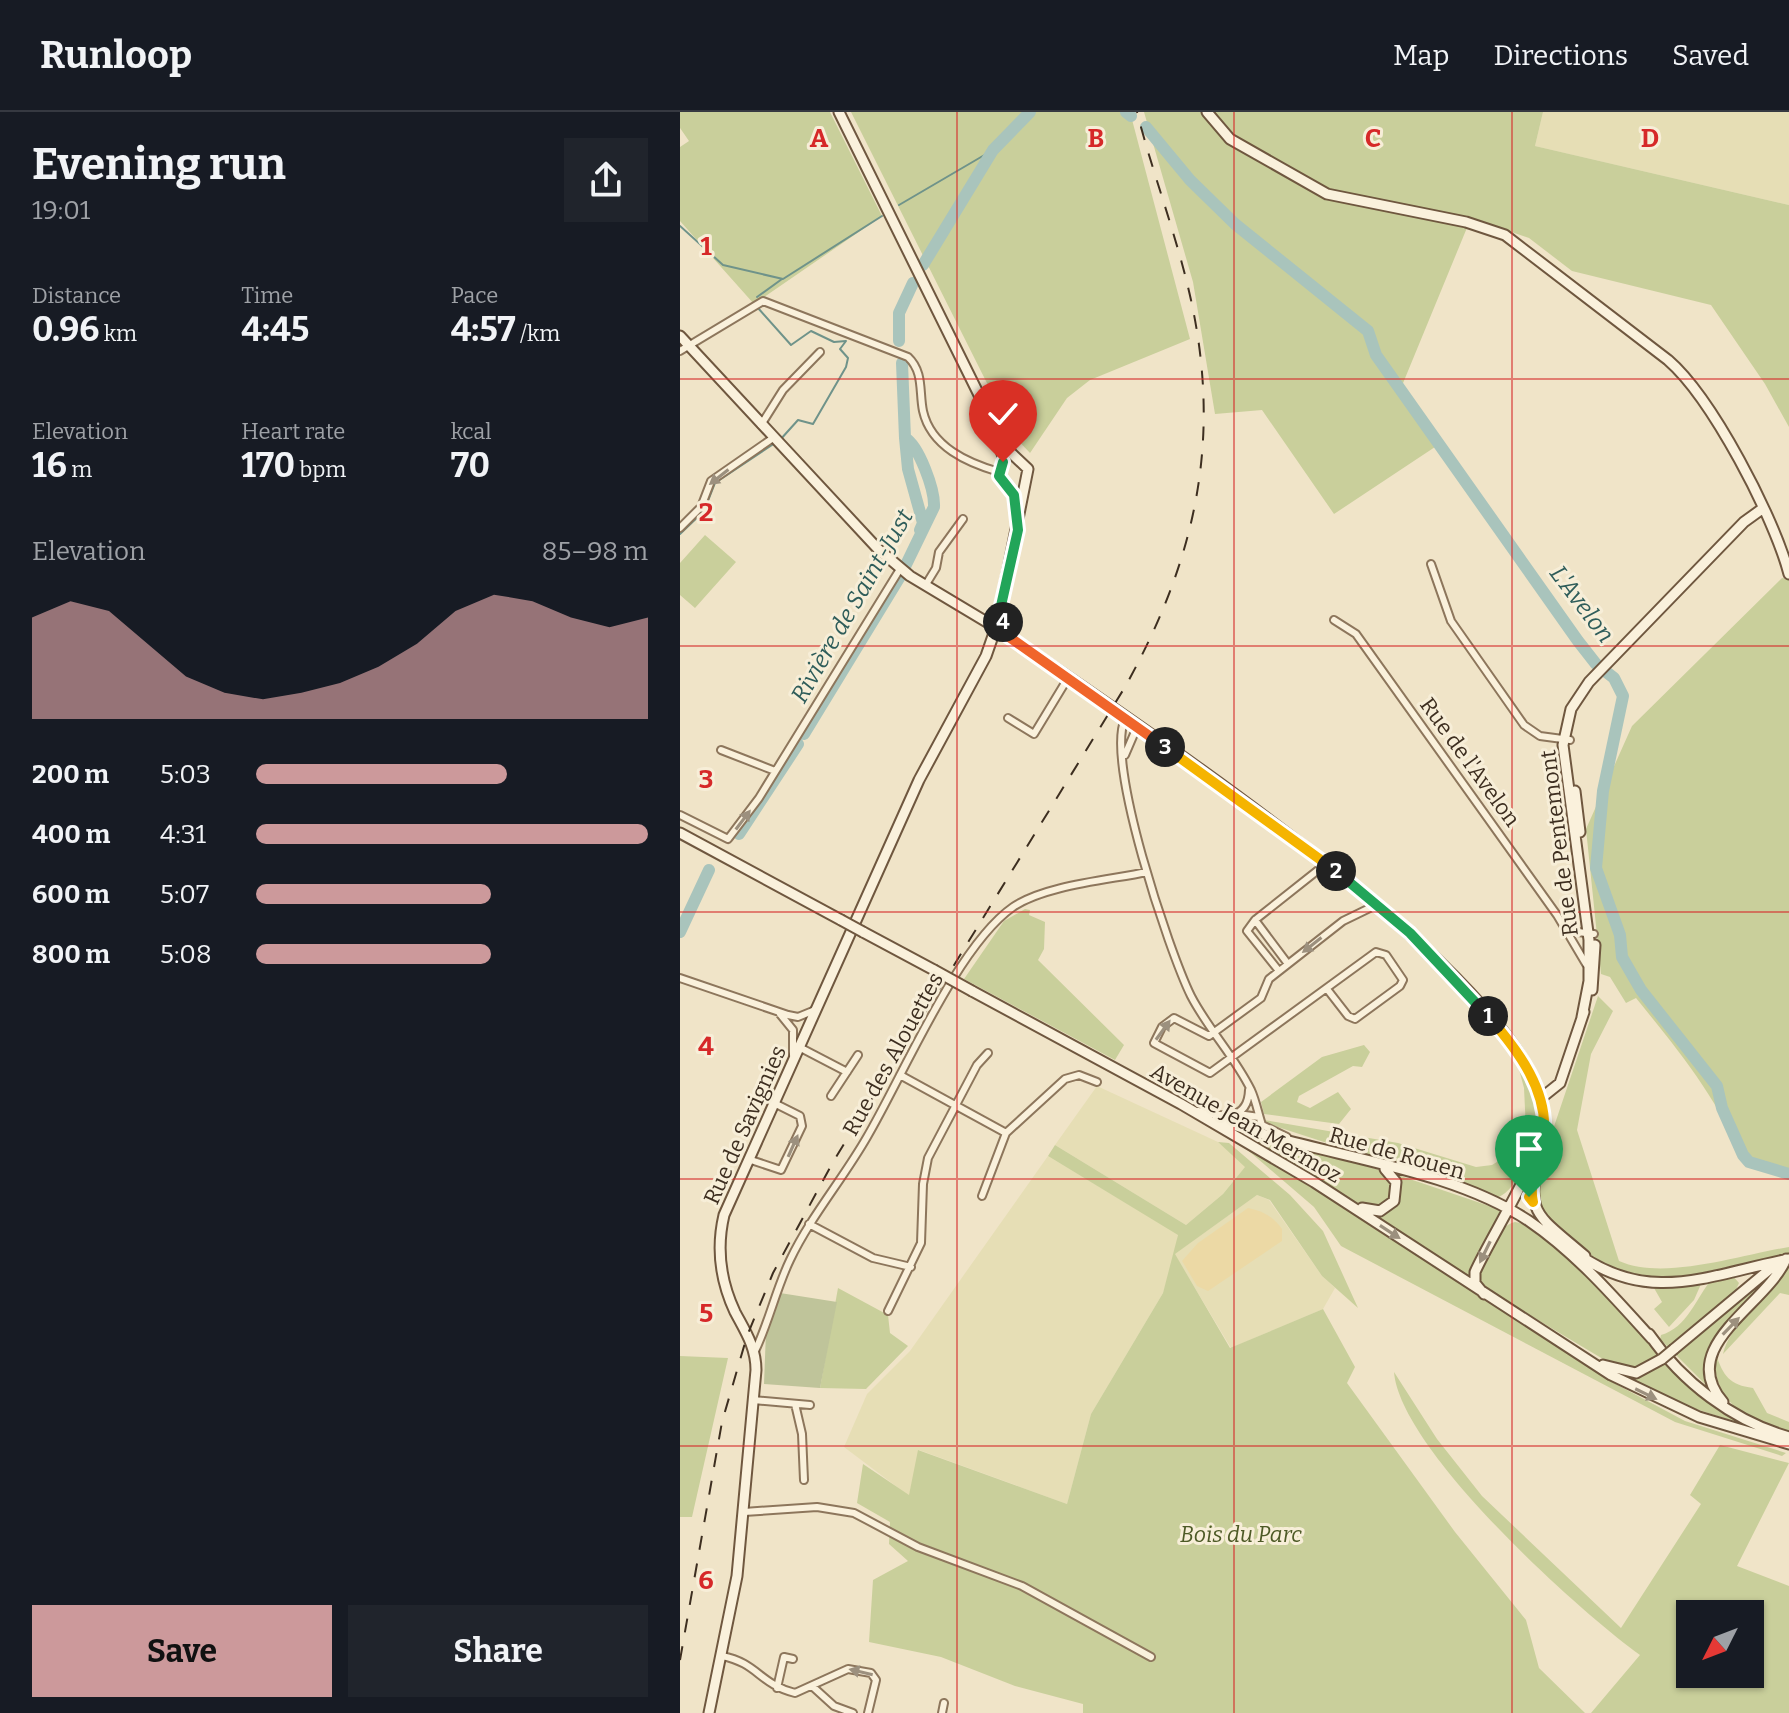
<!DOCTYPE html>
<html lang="en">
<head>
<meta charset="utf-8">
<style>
  :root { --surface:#171b24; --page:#20242c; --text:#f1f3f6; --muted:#9ea1a6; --line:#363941; --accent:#cc999b }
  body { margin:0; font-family:Bitter,serif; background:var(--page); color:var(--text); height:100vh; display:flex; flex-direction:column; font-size:30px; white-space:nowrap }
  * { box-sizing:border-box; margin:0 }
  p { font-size:26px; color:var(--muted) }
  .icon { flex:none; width:44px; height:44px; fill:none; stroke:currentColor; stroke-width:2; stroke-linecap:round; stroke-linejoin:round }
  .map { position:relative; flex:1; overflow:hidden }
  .drawer { display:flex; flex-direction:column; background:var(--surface); width:680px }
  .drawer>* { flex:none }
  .needle { width:52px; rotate:228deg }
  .buttons { position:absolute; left:996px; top:1488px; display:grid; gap:16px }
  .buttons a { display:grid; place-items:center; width:88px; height:88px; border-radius:0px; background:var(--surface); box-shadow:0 2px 6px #0004; font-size:40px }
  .pin { position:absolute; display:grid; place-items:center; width:68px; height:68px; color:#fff; margin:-82px -34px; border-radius:50% 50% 50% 0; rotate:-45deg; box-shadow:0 0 8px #0007 }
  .pin .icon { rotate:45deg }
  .km { position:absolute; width:40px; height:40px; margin:-20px; border-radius:50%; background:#222; color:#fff; font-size:22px; line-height:40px; text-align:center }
  .round { display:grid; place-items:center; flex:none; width:84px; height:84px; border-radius:0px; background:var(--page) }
  .summary { display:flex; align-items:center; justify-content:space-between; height:136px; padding:0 32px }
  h1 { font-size:44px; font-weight:700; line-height:60px }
  .figures { display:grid; grid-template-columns:repeat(3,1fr); gap:12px; height:136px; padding:8px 32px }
  .figures div { display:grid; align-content:center }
  .figures b { font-size:34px; font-weight:700 }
  .figures small { font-size:22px; font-weight:400 }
  .figures p { font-size:22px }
  .chart { height:224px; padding:16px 32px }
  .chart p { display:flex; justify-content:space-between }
  .chart svg { width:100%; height:144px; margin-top:8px; fill:var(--accent); opacity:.7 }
  .action { display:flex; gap:16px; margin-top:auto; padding:16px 32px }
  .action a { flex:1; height:92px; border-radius:0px; background:var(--accent); color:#111; font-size:32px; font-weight:700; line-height:92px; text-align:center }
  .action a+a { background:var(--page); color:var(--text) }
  ul { padding:0 32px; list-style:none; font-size:26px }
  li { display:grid; grid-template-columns:128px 96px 1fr; align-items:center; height:60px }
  li i { height:20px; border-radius:10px; background:var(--accent) }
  header { display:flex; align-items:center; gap:48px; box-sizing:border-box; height:112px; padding:0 40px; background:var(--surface); border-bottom:2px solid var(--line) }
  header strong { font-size:38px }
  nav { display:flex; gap:44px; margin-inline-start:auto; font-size:28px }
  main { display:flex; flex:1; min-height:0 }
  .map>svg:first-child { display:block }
  .farmland { fill:#e6deb5 }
  .green { fill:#c9cf9b; fill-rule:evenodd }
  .sand { fill:#ecd9a5 }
  .cemetery { fill:#bfc49a }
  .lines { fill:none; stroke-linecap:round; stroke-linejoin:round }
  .stream { stroke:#6f938a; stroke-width:2 }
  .river { stroke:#a9c4bc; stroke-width:12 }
  .street-casing { stroke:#8d765c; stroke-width:10 }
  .secondary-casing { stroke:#6f573f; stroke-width:13 }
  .street { stroke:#faf1dc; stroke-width:6 }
  .secondary { stroke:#faf1dc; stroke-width:9 }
  .rail { stroke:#3d2e20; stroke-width:2; stroke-dasharray:14 14; stroke-linecap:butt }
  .secondary-bridge-casing { stroke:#6f573f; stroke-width:13; stroke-linecap:butt }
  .secondary-bridge { stroke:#faf1dc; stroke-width:9 }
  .oneway { fill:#9c907e }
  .split-1-casing { stroke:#fff; stroke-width:16 }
  .split-2-casing { stroke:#fff; stroke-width:16 }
  .split-3-casing { stroke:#fff; stroke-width:16 }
  .split-4-casing { stroke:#fff; stroke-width:16 }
  .split-5-casing { stroke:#fff; stroke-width:16 }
  .split-1 { stroke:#f5b400; stroke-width:10 }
  .split-2 { stroke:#22a559; stroke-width:10 }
  .split-3 { stroke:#f5b400; stroke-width:10 }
  .split-4 { stroke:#f0652b; stroke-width:10 }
  .split-5 { stroke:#22a559; stroke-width:10 }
  .grid { fill:none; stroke:#d62828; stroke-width:2; stroke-opacity:0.55 }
  .labels { text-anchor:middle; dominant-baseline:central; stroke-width:6; stroke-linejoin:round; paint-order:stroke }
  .street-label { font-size:22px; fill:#3d2e20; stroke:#f7eed8 }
  .park-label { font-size:22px; font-style:italic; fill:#4d5a26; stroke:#f7eed8 }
  .water-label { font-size:24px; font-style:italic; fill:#2f5d5a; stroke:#f7eed8 }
  .grid-label { font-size:26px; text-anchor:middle; font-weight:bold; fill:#d62828; stroke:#f7eed8; stroke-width:6; stroke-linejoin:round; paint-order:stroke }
</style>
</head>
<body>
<header>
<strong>Runloop</strong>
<nav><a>Map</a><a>Directions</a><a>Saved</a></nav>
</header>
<main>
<section class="drawer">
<div class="summary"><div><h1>Evening run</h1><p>19:01</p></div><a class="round"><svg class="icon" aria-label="share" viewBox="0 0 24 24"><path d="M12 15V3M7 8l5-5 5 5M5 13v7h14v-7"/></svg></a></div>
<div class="figures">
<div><p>Distance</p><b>0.96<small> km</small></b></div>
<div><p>Time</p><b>4:45</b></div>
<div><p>Pace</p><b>4:57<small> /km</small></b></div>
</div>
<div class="figures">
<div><p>Elevation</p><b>16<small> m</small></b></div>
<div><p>Heart rate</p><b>170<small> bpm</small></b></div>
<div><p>kcal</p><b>70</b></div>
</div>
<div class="chart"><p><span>Elevation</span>85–98 m</p>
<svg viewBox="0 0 160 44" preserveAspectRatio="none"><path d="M0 44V13L10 8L20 11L30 21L40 31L50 36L60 38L70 36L80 33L90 28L100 21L110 11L120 6L130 8L140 13L150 16L160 13V44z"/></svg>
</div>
<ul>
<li><b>200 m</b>5:03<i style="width:64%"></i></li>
<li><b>400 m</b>4:31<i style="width:100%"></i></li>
<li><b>600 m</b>5:07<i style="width:60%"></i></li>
<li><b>800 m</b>5:08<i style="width:60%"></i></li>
</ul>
<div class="action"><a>Save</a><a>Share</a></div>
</section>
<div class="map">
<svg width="1109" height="1601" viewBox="0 0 1109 1601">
  <rect width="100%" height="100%" fill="#f0e4c8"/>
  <path class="farmland" d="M 863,0 L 1109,0 L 1109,93 L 855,34 Z
    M 417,974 L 538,1030 L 566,1054 L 543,1082 L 506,1113 L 375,1033 Z
    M 368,1044 L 498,1122 L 496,1141 L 577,1083 L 589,1088 L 642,1164 L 655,1176 L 643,1197 L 551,1236 L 495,1143 L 483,1181 L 411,1302 L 387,1392 L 239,1338 L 229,1384 L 164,1335 L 187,1282 L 230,1239 Z"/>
  <path class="green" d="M 0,0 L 150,0 L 202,104 L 74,192 L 0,109 L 0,35 L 9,29 L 0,16 Z
    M 171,0 L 450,0 L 510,227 L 410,268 L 387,286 L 350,341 L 333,323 Z
    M 464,0 L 863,0 L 855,34 L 1109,93 L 1109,315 L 1085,272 L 1031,193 L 892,159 L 849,126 L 791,106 L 721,276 L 758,333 L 654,402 L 582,298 L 535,302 L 513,170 Z
    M 25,423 L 56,450 L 15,496 L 0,483 L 0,451 Z
    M 1102,466 L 1109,467 L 1109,1068 L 1063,1050 C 1039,987 998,938 956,886 L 946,891 L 930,865 L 921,862 L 906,717 L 952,614 Z
    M 345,797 L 350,798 L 349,803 L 365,810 L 364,837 L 358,848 L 444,933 L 435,948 L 284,867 L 324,809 Z
    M 918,884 L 933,899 L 911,942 L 897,1018 L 939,1149 C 984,1169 1060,1143 1109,1135 L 1109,1141 L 991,1168 L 974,1168 L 929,1157 L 868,1109 L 856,1086 L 859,1059 Z
    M 684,933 L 690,940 L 682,955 L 673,954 L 619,984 L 617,990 L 630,996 L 658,980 L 671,997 L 659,1012 L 584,1002 L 581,990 L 642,945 Z
    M 836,946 C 859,985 864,1019 841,1059 C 834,1071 830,1080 817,1086 L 585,1011 L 584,1008 L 718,1031 L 796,1055 L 812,1053 L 838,1037 L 846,1018 L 844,976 Z
    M 571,1022 L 700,1058 L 713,1073 L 711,1087 L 692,1096 L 679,1092 L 568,1023 Z
    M 538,1030 L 549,1031 L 610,1083 L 643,1119 L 678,1196 L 642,1164 L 590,1088 L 577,1083 L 495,1142 L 550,1236 L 643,1197 L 675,1255 L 667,1271 L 775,1420 L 846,1508 L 859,1556 L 905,1601 L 403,1601 L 403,1592 L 335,1574 L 261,1545 L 189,1530 L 193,1468 L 228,1449 L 209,1432 L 210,1410 L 177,1391 L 183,1352 L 229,1383 L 238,1338 L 387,1392 L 411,1302 L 483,1181 L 498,1123 L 368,1044 L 375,1033 L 506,1113 L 543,1082 L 565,1055 Z
    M 563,1034 L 569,1034 L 932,1270 L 1005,1309 L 1106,1341 L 1102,1344 L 995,1310 L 661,1134 L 634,1095 Z
    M 715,1062 L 821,1098 L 790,1166 L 694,1104 C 717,1099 723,1083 715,1062 Z
    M 835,1110 C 878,1118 951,1209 982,1242 L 955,1257 L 938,1256 L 806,1177 L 800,1166 C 804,1147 814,1115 835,1110 Z
    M 1109,1155 L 1109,1183 L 1100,1181 L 1043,1242 C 1051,1209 1091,1184 1109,1155 Z
    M 1087,1161 L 1091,1168 L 1028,1238 L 1027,1274 L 995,1242 Z
    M 1052,1163 L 1059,1171 L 1055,1180 L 989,1236 L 980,1227 L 981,1223 C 1007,1216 1016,1186 1032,1167 Z
    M 1018,1170 L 1021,1172 L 1014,1188 L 989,1215 L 974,1197 L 982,1190 L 974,1176 Z
    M 158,1176 L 208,1203 L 210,1221 L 228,1234 L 186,1277 L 140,1276 Z
    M 1036,1242 C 1043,1264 1050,1273 1073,1276 L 1087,1301 L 1109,1310 L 1109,1322 C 1069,1312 1029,1286 1036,1242 Z
    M 0,1244 L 48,1246 L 12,1405 L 0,1405 Z
    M 987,1249 L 1065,1310 L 1065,1313 L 1010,1295 L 937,1262 L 960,1265 Z
    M 714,1260 L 757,1327 L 802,1384 L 941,1516 L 1021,1392 L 1010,1383 L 1040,1333 L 1109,1351 L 1057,1454 L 1109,1474 L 1109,1601 L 911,1601 L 960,1543 C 896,1497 720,1337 714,1260 ZM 1010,1502 L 1070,1502 L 1070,1562 L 1010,1562 Z"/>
  <path class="sand" d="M 568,1096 C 583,1099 594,1105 602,1117 L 602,1129 L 528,1179 L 517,1174 L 502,1149 L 518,1131 Z"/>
  <path class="cemetery" d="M 100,1181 L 157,1190 L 140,1276 L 84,1272 L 86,1219 Z"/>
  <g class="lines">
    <path class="stream" d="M 219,93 L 313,38
      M 0,114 L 43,153 L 103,167 L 202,104
      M 77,185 L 102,167
      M 78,196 L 111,233 L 131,219 L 154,230 L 166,229 L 160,237 L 168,246 L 166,255 L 133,312 L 118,308 L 100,328
      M 0,422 L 24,399 L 35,371 L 95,331"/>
    <path class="river" d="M 446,0 L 451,4
      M 466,15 L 510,68 L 555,112 L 688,219 L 696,243 L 898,529 L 916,552 L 934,566 L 943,584 L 923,679 L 916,756 L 940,823 L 942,845 L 961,878 L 1037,974 L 1042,996 L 1063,1043 L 1069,1050 L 1109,1062
      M 243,153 L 313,38 L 350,0
      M 219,229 L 219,201 L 233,171
      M 225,326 L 228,357 L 243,411 L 240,418
      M 124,622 L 221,463 L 254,395 C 255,378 239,334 225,326 L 222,251
      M 59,722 L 118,632
      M 0,820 L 29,758"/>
    <g class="street-casing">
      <path id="street" d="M 0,239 L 83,189 L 228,245 C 244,260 239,280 243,299 C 251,335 288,351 319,360
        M 81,313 L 103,278 L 140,240
        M 0,416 L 21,395 L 31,369 L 93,326
        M 751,452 L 771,509 L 844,613 L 860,624 L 890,628
        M 245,474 L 256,456 L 259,440 L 283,407
        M 654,508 L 676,522 L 877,803 L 906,852
        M 328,606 L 354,622 L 388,566
        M 445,607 C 425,649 489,839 511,884 C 528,917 555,945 571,978 C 576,989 578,1001 582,1013 L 607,1025
        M 41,638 L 95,659
        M 445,643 L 457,615
        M 0,703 L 48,727 L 79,686 L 220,457
        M 575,808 L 647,751
        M 885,811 L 898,820 L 914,822
        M 599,859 L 567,819 L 575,808 L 608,852
        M 0,866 L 108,903 L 118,905 L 135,898
        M 647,877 L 668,904 L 675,907 L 720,874 L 723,868 L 706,843 L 696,840 L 530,961 L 474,931 L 482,915 L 494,906 L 529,924 L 581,886 L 589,867 L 663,809 L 698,792
        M 100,902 L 113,918 L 113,943
        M 119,935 L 167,960
        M 220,963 L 326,1021
        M 151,984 L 178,943
        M 518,999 C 541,1005 568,1010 569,978
        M 558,1002 L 579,1005
        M 68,1047 L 101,1058 L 122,1014 L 120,1004 L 94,991
        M 302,1084 L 326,1021 L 385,967 L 399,963 L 417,970
        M 129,1112 L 193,1146 L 231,1155
        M 208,1199 L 241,1131 L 243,1072 L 248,1046 L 297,953 L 308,941
        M 75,1239 C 89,1210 96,1177 110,1148 C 131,1104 163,1067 187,1025 C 223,964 277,834 333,795 C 365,773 429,768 467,760
        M 73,1288 L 130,1293
        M 115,1292 L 122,1322 L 124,1368
        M 64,1400 L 137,1395 L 174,1401 L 238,1435 L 342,1474 L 471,1545
        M 42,1544 C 78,1551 79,1572 115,1581 L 168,1557 L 191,1561 L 196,1568 L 188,1601
        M 132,1574 L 154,1594 L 173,1601
        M 97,1576 L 104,1545 L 113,1547
        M 262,1601 L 264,1591"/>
    </g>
    <g class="secondary-casing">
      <path id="secondary" d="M 159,0 L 306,297 L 330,340 L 348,357 L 318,507
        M 527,0 L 550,27 L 647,82 L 786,110 L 825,123 L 988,248 C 1032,286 1094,405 1109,462
        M 0,224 L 198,437 L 230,464 L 310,512 L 314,521
        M 317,325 L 323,345 L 320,365 L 333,381 L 336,398
        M 314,521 L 322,520 L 329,524 C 436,600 865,876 863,1006 C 863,1046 813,1120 795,1160 L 795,1171 L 804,1182
        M 895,679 L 900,720
        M 0,721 L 161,808
        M 183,820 L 254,858
        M 912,878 L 915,833
        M 292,879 L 501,992 L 634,1070 L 931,1263 L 1019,1305 L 1109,1332
        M 902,905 L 909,869 L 909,828 L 883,633 L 891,597 L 909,570 L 1064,410 L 1082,397
        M 860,987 L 880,971 L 904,900
        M 537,1007 C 634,1044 763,1052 849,1109 C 896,1141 934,1185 972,1227
        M 862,1034 C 844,1103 854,1100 905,1144
        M 682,1096 L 700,1099 L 714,1089 L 716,1070 L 705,1057
        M 898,1142 C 970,1194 1031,1162 1109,1147
        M 969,1222 C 1002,1270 1053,1309 1109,1325
        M 994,1237 L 1096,1152
        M 923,1253 L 956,1261 L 982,1247
        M 1043,1290 C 995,1234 1086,1194 1106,1147
        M 29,1601 L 57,1464 L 76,1258 C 76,1235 65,1219 55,1200 C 40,1168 36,1137 44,1103 L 239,668 L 306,544 L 314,521"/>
    </g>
    <use href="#street" class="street"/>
    <use href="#secondary" class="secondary"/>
    <path class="rail" d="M 0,1548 L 42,1310 L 67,1224 L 93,1161 L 153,1050 L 445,575 C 515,449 542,330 511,188 C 497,124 473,63 457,0"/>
    <g class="secondary-bridge-casing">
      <path id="secondary-bridge" d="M 161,808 L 183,820
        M 254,858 L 292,879
        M 982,1247 L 994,1237"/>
    </g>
    <use href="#secondary-bridge" class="secondary-bridge"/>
  </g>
  <defs><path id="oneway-solid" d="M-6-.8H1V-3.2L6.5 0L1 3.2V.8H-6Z" transform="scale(2)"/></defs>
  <g class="oneway">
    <use href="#oneway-solid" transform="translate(39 365) rotate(142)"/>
    <use href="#oneway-solid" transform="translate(63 708) rotate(-53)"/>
    <use href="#oneway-solid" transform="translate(632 833) rotate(142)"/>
    <use href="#oneway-solid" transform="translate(483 918) rotate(-54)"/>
    <use href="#oneway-solid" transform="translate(113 1034) rotate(-66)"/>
    <use href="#oneway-solid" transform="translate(710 1120) rotate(33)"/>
    <use href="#oneway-solid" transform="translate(805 1140) rotate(116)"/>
    <use href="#oneway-solid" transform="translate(1051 1214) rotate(-46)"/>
    <use href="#oneway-solid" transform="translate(966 1282) rotate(26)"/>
    <use href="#oneway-solid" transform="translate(181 1560) rotate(-167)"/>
  </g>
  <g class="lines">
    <g class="split-1-casing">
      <path id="split-1" d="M 808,904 C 837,937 871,981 863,1028 C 860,1049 848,1069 853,1090 L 849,1085"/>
    </g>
    <g class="split-2-casing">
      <path id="split-2" d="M 656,759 L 730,821 L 808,904"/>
    </g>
    <g class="split-3-casing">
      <path id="split-3" d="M 485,635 L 656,759"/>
    </g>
    <g class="split-4-casing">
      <path id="split-4" d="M 323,510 L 322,520 L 485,635"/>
    </g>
    <g class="split-5-casing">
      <path id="split-5" d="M 323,510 L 318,507 L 338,418 L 334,383 L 319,364 L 323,350"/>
    </g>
    <use href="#split-1" class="split-1"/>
    <use href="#split-2" class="split-2"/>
    <use href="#split-3" class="split-3"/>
    <use href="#split-4" class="split-4"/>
    <use href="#split-5" class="split-5"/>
  </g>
  <path class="grid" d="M 277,0 L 277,1601M 554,0 L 554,1601M 832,0 L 832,1601M 0,267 L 1109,267M 0,534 L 1109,534M 0,800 L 1109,800M 0,1067 L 1109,1067M 0,1334 L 1109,1334"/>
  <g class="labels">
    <g class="street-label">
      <text transform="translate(790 650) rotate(54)">Rue de l'Avelon</text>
      <text transform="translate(879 731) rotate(-97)">Rue de Pentemont</text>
      <text transform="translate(213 942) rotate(-61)">Rue des Alouettes</text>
      <text transform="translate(566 1011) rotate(30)">Avenue Jean Mermoz</text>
      <text transform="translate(65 1013) rotate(-66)">Rue de Savignies</text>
      <text transform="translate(717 1041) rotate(16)">Rue de Rouen</text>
    </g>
    <g class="park-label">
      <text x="561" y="1422">Bois du Parc</text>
    </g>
    <g class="water-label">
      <text transform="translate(902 492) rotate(53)">L'Avelon</text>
      <text transform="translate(172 494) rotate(-60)">Rivière de Saint-Just</text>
    </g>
  </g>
  <g class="grid-label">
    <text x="139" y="35">A</text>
    <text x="416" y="35">B</text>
    <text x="693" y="35">C</text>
    <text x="970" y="35">D</text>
    <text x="26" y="143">1</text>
    <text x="26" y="409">2</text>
    <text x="26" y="676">3</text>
    <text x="26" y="943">4</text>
    <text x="26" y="1210">5</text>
    <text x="26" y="1477">6</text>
  </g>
</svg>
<div class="buttons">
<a><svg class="needle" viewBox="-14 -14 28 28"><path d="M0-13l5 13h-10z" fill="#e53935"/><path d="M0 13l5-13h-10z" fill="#9ea1a6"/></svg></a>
</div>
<div class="pin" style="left:849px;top:1085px;background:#1e9e55"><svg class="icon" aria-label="arrive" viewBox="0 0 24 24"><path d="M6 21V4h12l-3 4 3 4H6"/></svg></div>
<div class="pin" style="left:323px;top:350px;background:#d93025"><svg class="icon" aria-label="check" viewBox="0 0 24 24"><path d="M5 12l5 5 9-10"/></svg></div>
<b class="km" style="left:808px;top:904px">1</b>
<b class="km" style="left:656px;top:759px">2</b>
<b class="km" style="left:485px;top:635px">3</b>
<b class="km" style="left:323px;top:510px">4</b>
</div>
</main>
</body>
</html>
